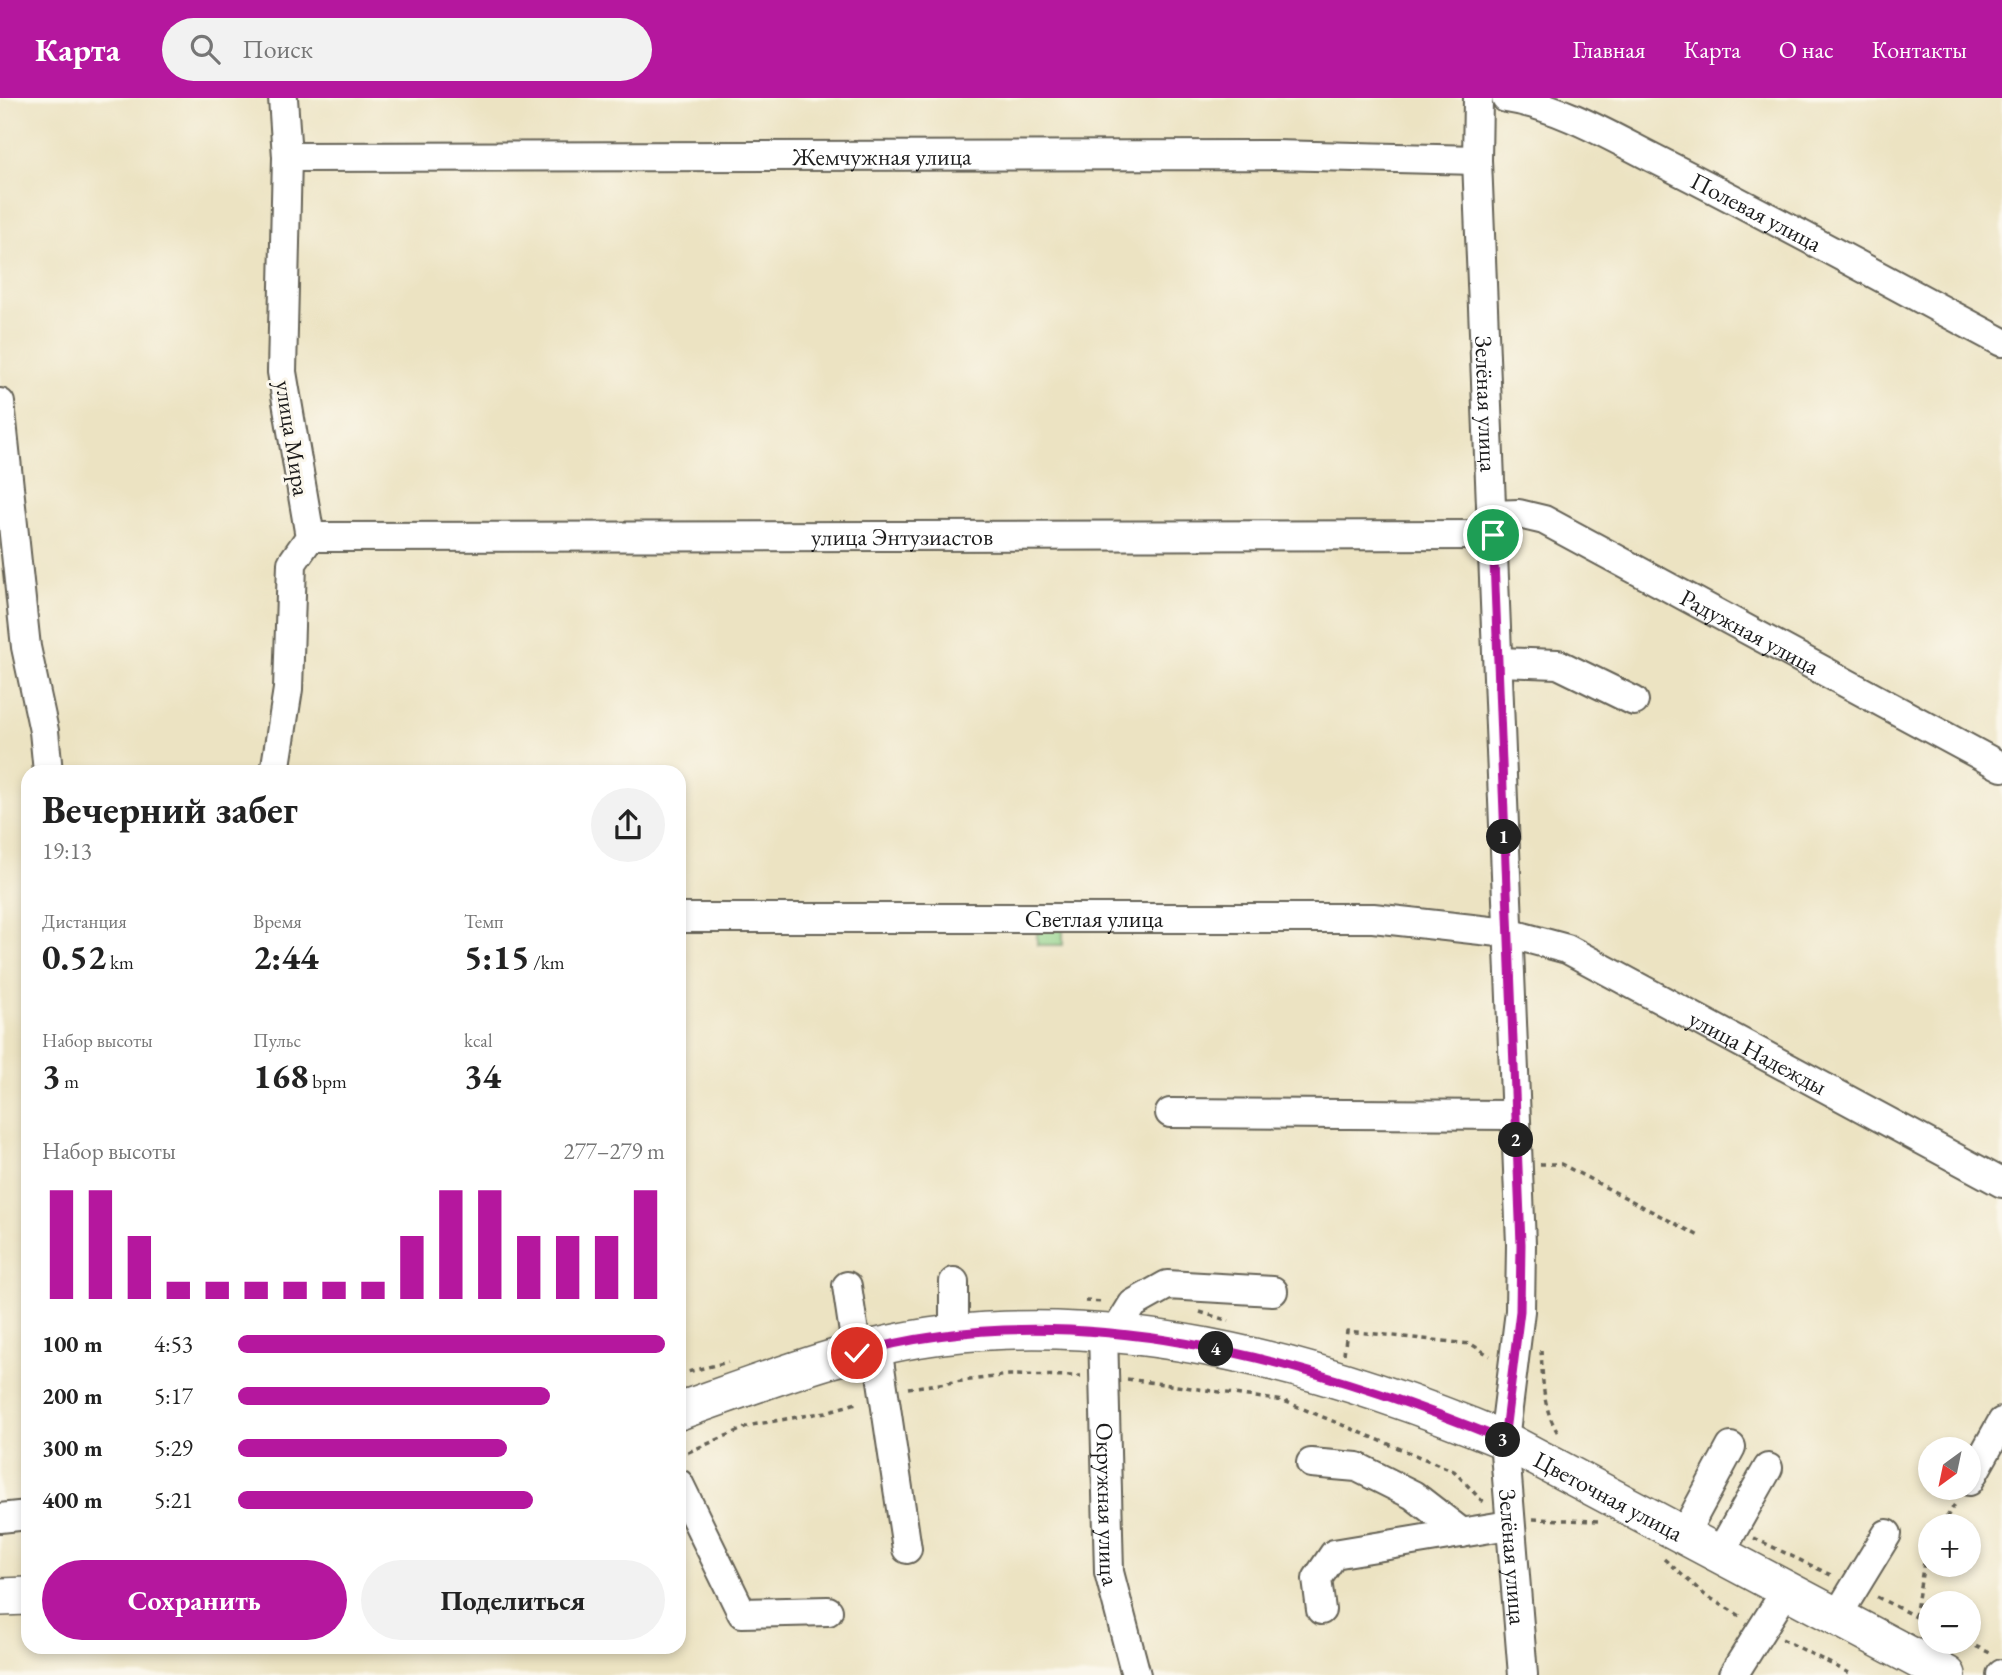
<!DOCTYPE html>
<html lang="ru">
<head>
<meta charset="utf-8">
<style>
  :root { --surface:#fff; --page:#f2f2f2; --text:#222; --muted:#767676; --accent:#b5179e }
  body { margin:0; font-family:"EB Garamond",serif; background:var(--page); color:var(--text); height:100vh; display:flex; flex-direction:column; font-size:26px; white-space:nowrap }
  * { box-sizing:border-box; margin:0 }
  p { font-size:23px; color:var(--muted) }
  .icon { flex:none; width:38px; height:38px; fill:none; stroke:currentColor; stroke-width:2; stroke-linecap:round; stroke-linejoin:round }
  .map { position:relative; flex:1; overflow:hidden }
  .details { position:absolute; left:21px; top:667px; width:665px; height:889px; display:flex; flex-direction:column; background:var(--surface); border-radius:21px; box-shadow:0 4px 10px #0003 }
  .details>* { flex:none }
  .needle { width:46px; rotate:213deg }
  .controls { position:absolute; left:1918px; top:1339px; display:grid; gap:14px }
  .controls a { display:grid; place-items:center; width:63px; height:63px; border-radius:50%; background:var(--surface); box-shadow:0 4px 10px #0003; font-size:35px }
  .pin { position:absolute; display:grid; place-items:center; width:60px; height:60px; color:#fff; margin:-30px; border:4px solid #fff; border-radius:50%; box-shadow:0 2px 7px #0007 }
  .km { position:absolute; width:35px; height:35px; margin:-18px; border-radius:50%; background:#222; color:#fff; font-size:19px; line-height:35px; text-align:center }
  .round { display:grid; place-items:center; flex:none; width:74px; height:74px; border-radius:37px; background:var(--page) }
  .summary { display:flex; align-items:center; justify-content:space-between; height:119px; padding:0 21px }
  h1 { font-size:38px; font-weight:700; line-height:52px }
  .figures { display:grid; grid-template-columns:repeat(3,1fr); gap:10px; height:119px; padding:7px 21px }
  .figures div { display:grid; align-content:center }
  .figures b { font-size:35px; font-weight:700 }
  .figures small { font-size:19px; font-weight:400 }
  .figures p { font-size:19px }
  .chart { height:196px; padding:14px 21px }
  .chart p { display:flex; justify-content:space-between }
  .chart svg { width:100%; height:126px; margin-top:7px; stroke:var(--accent); stroke-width:6 }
  .button { display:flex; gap:14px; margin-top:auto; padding:14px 21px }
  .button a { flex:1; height:80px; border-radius:42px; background:var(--accent); color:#fff; font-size:28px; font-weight:700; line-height:80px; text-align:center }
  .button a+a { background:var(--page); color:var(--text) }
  ul { padding:0 21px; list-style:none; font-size:23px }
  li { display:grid; grid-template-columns:112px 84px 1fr; align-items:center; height:52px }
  li i { height:18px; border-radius:9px; background:var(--accent) }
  header { display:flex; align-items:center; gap:42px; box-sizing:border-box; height:98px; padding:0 35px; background:var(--accent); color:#fff }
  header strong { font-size:33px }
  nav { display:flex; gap:38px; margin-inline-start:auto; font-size:24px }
  .search { width:490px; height:63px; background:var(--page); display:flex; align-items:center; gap:18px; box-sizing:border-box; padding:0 24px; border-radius:38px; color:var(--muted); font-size:26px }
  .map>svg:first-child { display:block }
  .green { fill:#90d188; stroke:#567652; stroke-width:2 }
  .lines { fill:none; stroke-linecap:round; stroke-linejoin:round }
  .minor-casing { stroke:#656256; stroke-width:32 }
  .major-casing { stroke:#656256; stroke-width:40 }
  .path { stroke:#656256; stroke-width:3.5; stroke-dasharray:5 5; stroke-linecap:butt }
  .minor { stroke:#fff; stroke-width:28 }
  .major { stroke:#fff; stroke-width:37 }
  .route-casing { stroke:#fff; stroke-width:14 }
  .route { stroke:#b5179e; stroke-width:9 }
  .labels { text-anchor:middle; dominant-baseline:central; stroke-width:6; stroke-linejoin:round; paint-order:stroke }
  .street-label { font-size:24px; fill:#1c1c1c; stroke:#fbf7ec }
</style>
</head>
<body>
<header>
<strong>Карта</strong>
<div class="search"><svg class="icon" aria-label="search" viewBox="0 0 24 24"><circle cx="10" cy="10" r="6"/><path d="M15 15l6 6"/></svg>Поиск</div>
<nav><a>Главная</a><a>Карта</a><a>О нас</a><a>Контакты</a></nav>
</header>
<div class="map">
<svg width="2002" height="1577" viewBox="0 0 2002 1577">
  <rect width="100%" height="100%" fill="#fbf7ec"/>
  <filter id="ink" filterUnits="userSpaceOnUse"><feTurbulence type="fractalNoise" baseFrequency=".0143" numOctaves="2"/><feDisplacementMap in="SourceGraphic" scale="14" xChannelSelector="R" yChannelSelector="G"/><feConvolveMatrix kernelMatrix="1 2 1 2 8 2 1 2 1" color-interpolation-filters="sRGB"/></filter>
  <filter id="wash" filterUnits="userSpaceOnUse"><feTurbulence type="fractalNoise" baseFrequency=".00686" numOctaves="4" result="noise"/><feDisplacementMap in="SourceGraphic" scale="28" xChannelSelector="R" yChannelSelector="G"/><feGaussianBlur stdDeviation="1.57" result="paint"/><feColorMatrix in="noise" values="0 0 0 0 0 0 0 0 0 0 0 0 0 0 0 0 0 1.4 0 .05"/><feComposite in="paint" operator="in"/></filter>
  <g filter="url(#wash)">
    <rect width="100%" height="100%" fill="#ece3c2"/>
    <path class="green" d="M 1037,830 L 1063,830 L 1063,847 L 1037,847 Z"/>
  </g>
  <g filter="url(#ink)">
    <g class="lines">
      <g class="minor-casing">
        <g id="minor">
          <path id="s1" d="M 1478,0 L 1477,62 L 1521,1146 L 1520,1213 L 1504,1342 L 1523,1577"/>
          <path id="s2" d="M 1506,0 C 1562,8 1616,42 1667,67 C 1780,124 1891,185 2002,244"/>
          <path id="s3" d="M 287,59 L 1274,57 L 1477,62"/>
          <path d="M 0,305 L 26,549 L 44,633 L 48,674"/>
          <path id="s4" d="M 1492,417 L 1519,416 L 1544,422 L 2002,669"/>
          <path id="s5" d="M 310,439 L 1493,437"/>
          <path d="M 1498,564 L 1558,566 L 1634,603"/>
          <path d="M 275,674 L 288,591 L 292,465 L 310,439 L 282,274 L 287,59 L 283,0"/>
          <path id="s6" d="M 679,820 L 1373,820 L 1508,835 L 1567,851 L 2002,1085"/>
          <path d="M 1170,1015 L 1515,1017"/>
          <path d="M 847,1188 L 857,1255"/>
          <path id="s7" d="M 1103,1233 L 1109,1474 L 1136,1577"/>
          <path d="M 1115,1235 L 1133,1206 L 1167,1187 L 1273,1193"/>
          <path d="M 954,1236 L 954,1184"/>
          <path d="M 877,1249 L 907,1451"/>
          <path d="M 1311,1365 L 1357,1369 L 1413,1397 L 1462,1435"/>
          <path d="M 1969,1383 L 2002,1324"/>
          <path d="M 679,1386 L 742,1515 L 828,1513"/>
          <path d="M 0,1420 L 28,1417"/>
          <path d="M 1684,1436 L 1731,1349"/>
          <path d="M 1720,1455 L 1768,1370"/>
          <path d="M 1321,1512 L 1317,1481 L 1334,1456 L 1509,1427"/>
          <path d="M 1837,1518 L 1887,1436"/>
          <path d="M 1733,1577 L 1787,1491"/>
          <path d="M 2001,1577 L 2002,1576"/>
        </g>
      </g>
      <g class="major-casing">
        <g id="major">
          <path id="s8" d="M 679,1313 C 765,1283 852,1248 943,1237 C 1135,1214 1328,1269 1504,1342 L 1947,1577"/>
          <path d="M 0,1499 L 28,1498"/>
        </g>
      </g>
      <path class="path" d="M 1540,1066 L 1561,1066 L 1699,1138
        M 1085,1203 L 1105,1204
        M 1200,1214 L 1229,1223
        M 1541,1252 C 1543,1283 1542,1312 1560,1338
        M 1344,1256 L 1347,1233 L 1471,1246 L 1490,1258
        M 679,1276 L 728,1264
        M 1127,1281 L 1284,1303 L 1454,1373 L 1481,1402 L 1486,1405
        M 908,1290 L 1009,1277 L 1081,1278
        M 679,1358 L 752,1327 L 826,1314 L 860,1304
        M 1533,1421 L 1598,1423
        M 1941,1428 L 1957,1403
        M 1754,1440 L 1835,1479
        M 1664,1461 L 1705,1497 L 1742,1519
        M 1877,1499 L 1930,1526
        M 1915,1519 L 1926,1452 L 1930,1445
        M 1782,1541 L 1853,1577
        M 1967,1544 L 1990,1555"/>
      <use href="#minor" class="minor"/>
      <use href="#major" class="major"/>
    </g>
  </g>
  <g class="lines" filter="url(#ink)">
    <g class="route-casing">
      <path id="route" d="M 857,1255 C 1068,1194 1307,1261 1504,1342 L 1520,1213 L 1521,1146 L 1493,437"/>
    </g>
    <use href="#route" class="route"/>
  </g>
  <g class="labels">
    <g class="street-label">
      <text stroke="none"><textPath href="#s3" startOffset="595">Жемчужная улица</textPath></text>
      <text stroke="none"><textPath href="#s2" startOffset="276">Полевая улица</textPath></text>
      <text stroke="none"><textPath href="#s1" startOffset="306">Зелёная улица</textPath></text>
      <text transform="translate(293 340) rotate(81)">улица Мира</text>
      <text stroke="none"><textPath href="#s5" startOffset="592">улица Энтузиастов</textPath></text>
      <text stroke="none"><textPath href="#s4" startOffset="287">Радужная улица</textPath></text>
      <text stroke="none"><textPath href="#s6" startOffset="415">Светлая улица</textPath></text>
      <text stroke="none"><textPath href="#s6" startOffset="1108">улица Надежды</textPath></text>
      <text stroke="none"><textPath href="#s8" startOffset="971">Цветочная улица</textPath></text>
      <text stroke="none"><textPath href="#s7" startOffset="173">Окружная улица</textPath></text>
      <text stroke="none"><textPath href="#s1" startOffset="1461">Зелёная улица</textPath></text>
    </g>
  </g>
</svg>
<div class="controls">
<a><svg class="needle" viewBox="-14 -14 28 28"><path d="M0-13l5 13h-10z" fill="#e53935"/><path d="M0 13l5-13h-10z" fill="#767676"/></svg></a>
<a>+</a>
<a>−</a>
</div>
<div class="pin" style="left:1493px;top:437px;background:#1e9e55"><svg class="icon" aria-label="arrive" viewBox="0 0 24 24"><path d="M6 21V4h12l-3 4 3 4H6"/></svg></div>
<div class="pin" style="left:857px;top:1255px;background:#d93025"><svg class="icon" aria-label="check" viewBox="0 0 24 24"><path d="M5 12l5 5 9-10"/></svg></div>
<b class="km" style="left:1504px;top:739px">1</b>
<b class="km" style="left:1516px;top:1042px">2</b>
<b class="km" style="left:1503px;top:1342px">3</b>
<b class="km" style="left:1216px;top:1251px">4</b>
<section class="details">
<div class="summary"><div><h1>Вечерний забег</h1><p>19:13</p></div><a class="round"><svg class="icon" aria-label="share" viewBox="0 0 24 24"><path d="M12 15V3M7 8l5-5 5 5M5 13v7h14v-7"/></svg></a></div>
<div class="figures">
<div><p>Дистанция</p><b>0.52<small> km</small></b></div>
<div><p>Время</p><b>2:44</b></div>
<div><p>Темп</p><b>5:15<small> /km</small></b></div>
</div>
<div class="figures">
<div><p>Набор высоты</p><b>3<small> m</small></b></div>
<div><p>Пульс</p><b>168<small> bpm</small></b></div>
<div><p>kcal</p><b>34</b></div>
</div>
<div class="chart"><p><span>Набор высоты</span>277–279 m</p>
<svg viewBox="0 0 160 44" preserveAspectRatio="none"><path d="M5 44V6M15 44V6M25 44V22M35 44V38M45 44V38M55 44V38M65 44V38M75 44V38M85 44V38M95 44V22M105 44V6M115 44V6M125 44V22M135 44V22M145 44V22M155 44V6"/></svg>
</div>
<ul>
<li><b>100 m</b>4:53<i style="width:100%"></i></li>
<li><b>200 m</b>5:17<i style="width:73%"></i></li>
<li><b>300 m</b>5:29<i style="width:63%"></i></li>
<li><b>400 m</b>5:21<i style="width:69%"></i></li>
</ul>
<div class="button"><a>Сохранить</a><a>Поделиться</a></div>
</section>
</div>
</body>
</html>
